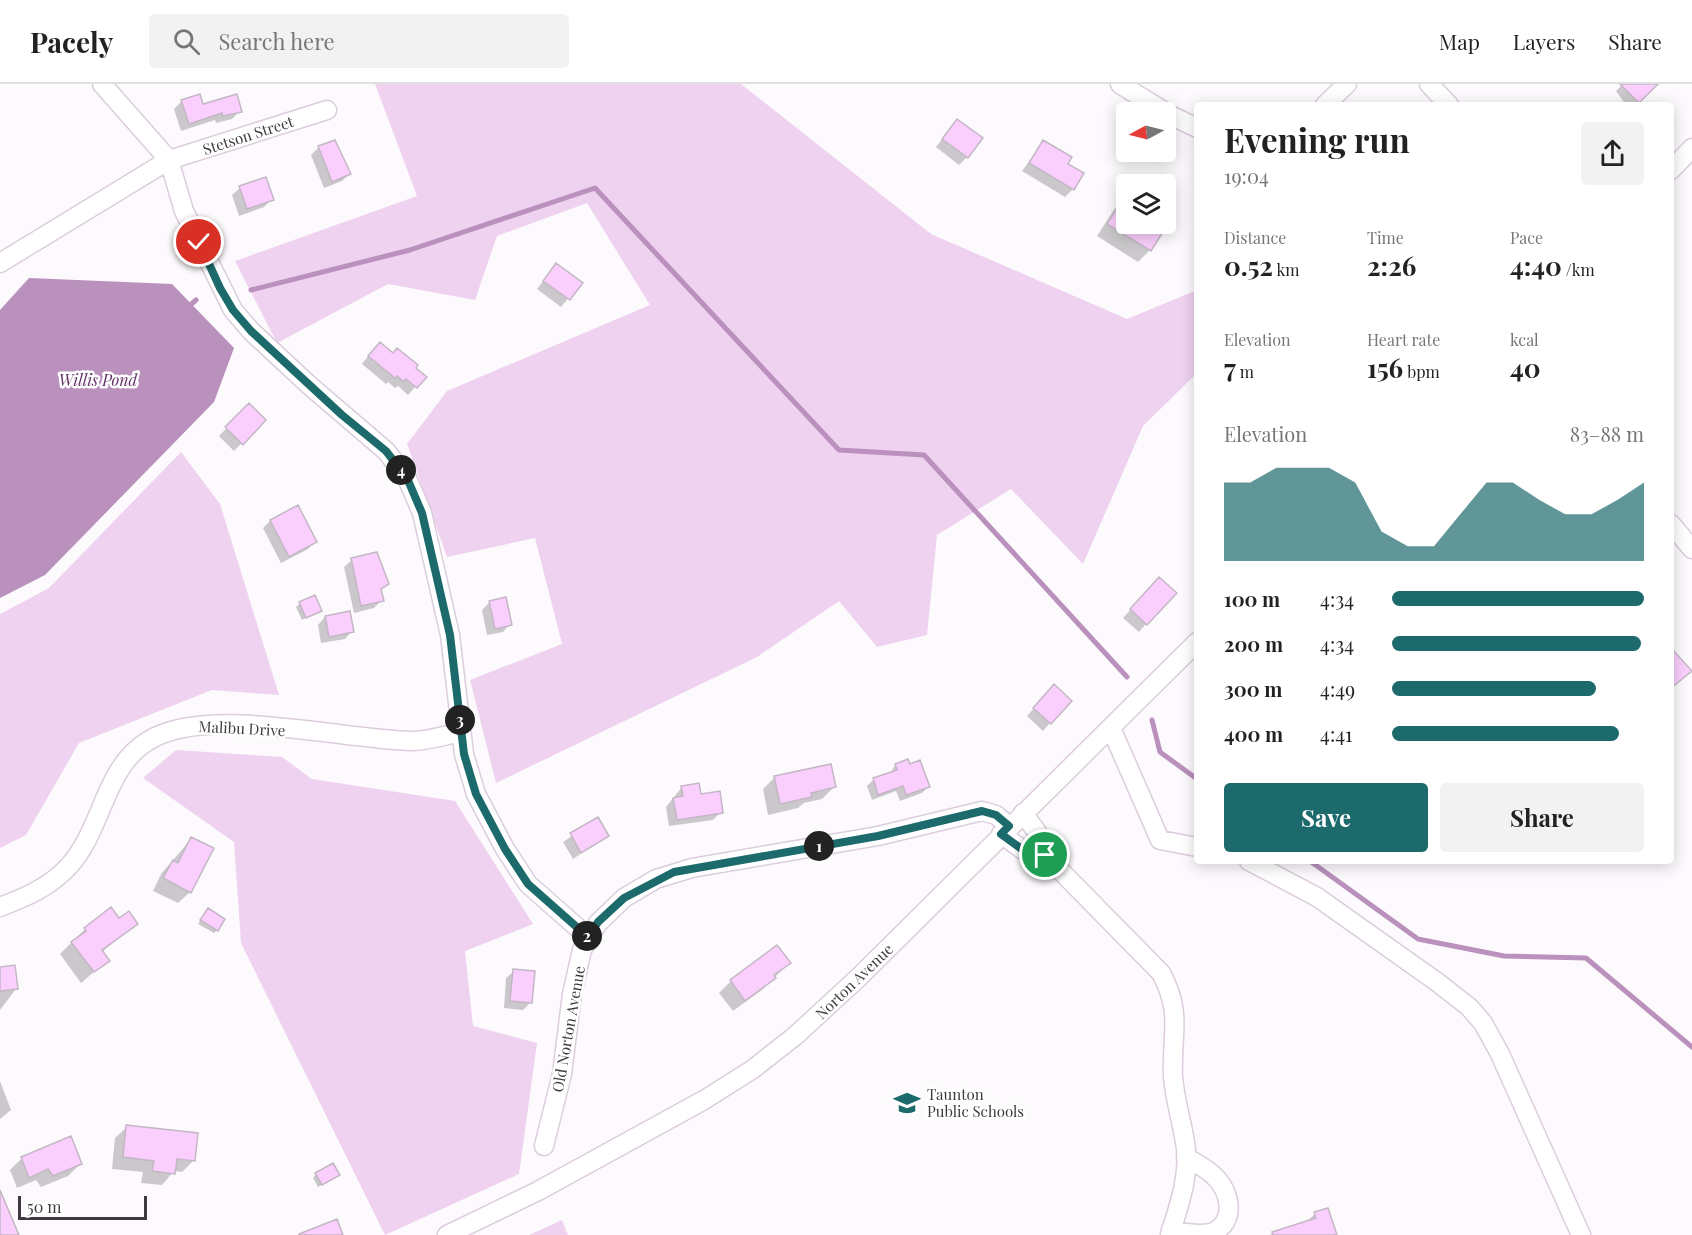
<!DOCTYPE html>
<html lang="en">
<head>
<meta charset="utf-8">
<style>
  :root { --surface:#fff; --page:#f2f2f2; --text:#222; --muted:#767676; --line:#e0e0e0; --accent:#1d6a6c }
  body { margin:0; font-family:"Playfair Display",serif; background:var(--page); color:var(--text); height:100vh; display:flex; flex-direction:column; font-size:22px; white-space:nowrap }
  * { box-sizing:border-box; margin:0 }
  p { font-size:20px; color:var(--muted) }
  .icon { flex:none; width:33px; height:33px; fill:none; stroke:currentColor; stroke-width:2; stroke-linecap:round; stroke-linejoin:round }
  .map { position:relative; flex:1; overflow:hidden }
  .sheet { position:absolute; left:1194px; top:18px; width:480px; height:762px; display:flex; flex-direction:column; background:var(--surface); border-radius:6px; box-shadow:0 3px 15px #0003 }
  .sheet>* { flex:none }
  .needle { width:39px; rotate:263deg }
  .controls { position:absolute; left:1116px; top:18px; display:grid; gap:12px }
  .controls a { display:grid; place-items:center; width:60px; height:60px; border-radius:6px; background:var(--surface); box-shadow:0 3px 15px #0003; font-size:30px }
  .scale { position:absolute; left:18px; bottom:15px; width:129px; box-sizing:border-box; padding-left:6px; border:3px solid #3f3a3f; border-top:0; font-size:16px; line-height:21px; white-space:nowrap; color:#3f3a3f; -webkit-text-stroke:4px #fff; paint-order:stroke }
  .pin { position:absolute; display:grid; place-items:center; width:51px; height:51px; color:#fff; margin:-26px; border:3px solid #fff; border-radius:50%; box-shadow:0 2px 6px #0007 }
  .km { position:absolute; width:30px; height:30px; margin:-15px; border-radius:50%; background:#222; color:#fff; font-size:16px; line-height:30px; text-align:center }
  .round { display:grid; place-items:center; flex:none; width:63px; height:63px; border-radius:6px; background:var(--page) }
  .headline { display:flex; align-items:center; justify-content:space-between; height:102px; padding:0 30px }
  h1 { font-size:33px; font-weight:700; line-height:45px }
  .figures { display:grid; grid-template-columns:repeat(3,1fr); gap:9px; height:102px; padding:6px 30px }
  .figures div { display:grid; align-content:center }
  .figures b { font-size:26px; font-weight:700 }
  .figures small { font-size:16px; font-weight:400 }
  .figures p { font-size:16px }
  .chart { height:168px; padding:12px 30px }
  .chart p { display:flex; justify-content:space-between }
  .chart svg { width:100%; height:108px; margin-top:6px; fill:var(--accent); opacity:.7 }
  .cta { display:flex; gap:12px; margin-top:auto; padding:12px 30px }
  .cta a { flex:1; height:69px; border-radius:6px; background:var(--accent); color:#fff; font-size:24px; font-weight:700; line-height:69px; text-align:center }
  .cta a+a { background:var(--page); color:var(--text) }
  ul { padding:0 30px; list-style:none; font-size:20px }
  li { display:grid; grid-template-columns:96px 72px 1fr; align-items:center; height:45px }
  li i { height:15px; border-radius:8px; background:var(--accent) }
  header { display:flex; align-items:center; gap:36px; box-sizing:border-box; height:84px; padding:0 30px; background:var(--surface); border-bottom:2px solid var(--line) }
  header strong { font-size:28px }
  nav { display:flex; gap:33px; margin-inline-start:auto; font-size:21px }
  .search { width:420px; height:54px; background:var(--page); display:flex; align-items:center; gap:15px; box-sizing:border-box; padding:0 21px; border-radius:6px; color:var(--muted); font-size:22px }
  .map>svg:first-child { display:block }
  .green { fill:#eed2f0 }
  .water { fill:#ba90bd }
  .shadow { fill:#0003 }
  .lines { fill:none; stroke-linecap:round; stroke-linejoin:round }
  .stream { stroke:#ba90bd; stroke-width:5 }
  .building { fill:#facefd; stroke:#c4b7c5; stroke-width:1.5 }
  .minor-casing { stroke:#dbcddc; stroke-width:21 }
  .minor { stroke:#fff; stroke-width:18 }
  .route-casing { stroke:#fff; stroke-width:12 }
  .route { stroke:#1d6a6c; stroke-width:8 }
  .labels { text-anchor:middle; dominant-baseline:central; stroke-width:5; stroke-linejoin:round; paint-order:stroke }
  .street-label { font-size:15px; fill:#3f3a3f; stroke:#fff }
  .poi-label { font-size:15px; fill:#3f3a3f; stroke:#fff; text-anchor:start }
  .water-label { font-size:16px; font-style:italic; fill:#643068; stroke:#fff }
</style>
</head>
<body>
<header>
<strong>Pacely</strong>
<div class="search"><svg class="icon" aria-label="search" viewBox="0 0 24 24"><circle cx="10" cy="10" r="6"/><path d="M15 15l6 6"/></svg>Search here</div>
<nav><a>Map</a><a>Layers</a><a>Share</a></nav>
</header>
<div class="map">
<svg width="1692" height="1151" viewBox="0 0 1692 1151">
  <rect width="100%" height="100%" fill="#fdfafd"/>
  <path class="green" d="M 375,0 L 741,0 L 931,150 L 1127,235 L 1197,206 L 1197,289 L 1143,342 L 1083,480 L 1011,405 L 937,451 L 927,551 L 877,563 L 839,517 L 757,573 L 496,699 L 470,596 L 562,560 L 535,454 L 447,473 L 407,360 L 447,307 L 650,221 L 587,119 L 497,152 L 475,216 L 388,200 L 277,259 L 235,177 L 417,112 Z
    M 181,368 L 220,420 L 279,611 L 212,606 L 79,659 L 26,751 L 0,764 L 0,530 L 49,504 Z
    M 176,666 L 282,673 L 312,695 L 455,717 L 533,840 L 465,867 L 473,942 L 537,959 L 519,1090 L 385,1151 L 241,859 L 234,758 L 143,694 Z
    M 562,1136 L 568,1151 L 529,1151 Z"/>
  <path class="water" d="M 29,194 L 172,200 L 234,264 L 214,318 L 45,491 L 0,514 L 0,226 Z"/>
  <path class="shadow" d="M 1623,0 L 1645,0 L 1651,5 L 1635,21 L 1626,21 L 1616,7 Z
    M 182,17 L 202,22 L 240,27 L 232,35 L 216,39 L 215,36 L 181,47 L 174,25 Z
    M 950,45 L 967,73 L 959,81 L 936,63 Z
    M 1043,58 L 1066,81 L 1073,105 L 1065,113 L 1022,87 Z
    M 319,63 L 349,90 L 342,97 L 324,104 L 311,71 Z
    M 240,104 L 272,115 L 264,123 L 239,132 L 232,111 Z
    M 1126,113 L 1126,140 L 1156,140 L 1164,144 L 1150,166 L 1138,178 L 1097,152 L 1115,124 Z
    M 549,189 L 581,199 L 561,223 L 537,205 Z
    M 372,267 L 424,293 L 408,311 L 398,302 L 395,304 L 388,298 L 386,300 L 362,280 Z
    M 249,321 L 264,336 L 234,367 L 219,352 Z
    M 298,423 L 315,457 L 308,465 L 281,479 L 263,444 L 270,437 Z
    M 352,476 L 387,500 L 380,507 L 382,516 L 374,524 L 354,529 L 344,483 Z
    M 1152,502 L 1146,540 L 1139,548 L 1123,534 Z
    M 490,518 L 510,540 L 503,548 L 487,551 L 482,526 Z
    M 300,519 L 320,526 L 302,536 L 296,523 Z
    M 325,533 L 352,547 L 345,555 L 321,559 L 318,541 Z
    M 1047,610 L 1050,639 L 1043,647 L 1027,632 Z
    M 907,677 L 928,703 L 922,709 L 900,717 L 896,707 L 872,716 L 867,702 L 874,695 L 890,690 L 895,681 Z
    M 775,693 L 834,703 L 822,715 L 804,719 L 798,724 L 768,731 L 763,705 Z
    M 682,703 L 700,712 L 721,728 L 713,736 L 669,742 L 666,723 Z
    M 597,735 L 607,752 L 573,775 L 563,758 Z
    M 191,755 L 190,808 L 178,819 L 153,807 L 161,790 Z
    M 205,829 L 217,846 L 214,849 L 198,840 Z
    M 119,836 L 136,840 L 102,868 L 108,876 L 81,899 L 60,870 L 85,845 Z
    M 789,879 L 763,905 L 733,927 L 719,909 L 731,897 Z
    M 0,885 L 16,905 L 0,926 Z
    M 514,887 L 531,918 L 523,926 L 504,924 L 506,894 Z
    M 0,997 L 11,1026 L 0,1035 Z
    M 127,1043 L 194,1076 L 182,1088 L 174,1087 L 162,1101 L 141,1099 L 143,1088 L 112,1085 L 115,1054 Z
    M 22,1074 L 80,1080 L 68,1092 L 41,1103 L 36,1096 L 17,1104 L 10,1086 Z
    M 316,1090 L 335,1094 L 318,1103 L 313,1094 Z
    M 1327,1126 L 1336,1151 L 1269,1151 L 1305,1139 L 1315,1130 Z"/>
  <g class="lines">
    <path class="stream" d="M 251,206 L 410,166 L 595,104 L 839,366 L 924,371 L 1127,593
      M 188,223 L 196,216
      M 1152,636 L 1160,668 L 1197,695
      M 1310,777 L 1418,855 L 1504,872 L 1586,874 L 1692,963"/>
  </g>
  <path class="building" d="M 1620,0 L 1658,0 L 1639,19 Z
    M 200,10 L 203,20 L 237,10 L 242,28 L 223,32 L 222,29 L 189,40 L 181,16 Z
    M 957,35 L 983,54 L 968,74 L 942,55 Z
    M 335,56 L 351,90 L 332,98 L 318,62 Z
    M 1043,56 L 1072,73 L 1068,80 L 1084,89 L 1074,106 L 1029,79 Z
    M 266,93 L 274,116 L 247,125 L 239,102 Z
    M 1126,110 L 1126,140 L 1168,140 L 1151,167 L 1107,140 Z
    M 556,179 L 583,199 L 570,216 L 543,197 Z
    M 380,258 L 393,269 L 397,264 L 418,281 L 416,284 L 427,293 L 417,304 L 406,295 L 404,298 L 397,292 L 395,294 L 368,272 Z
    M 249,319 L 266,336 L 243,361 L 225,343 Z
    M 298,421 L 317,458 L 289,473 L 270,436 Z
    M 377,468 L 389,500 L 381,505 L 384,517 L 361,522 L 351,474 Z
    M 1159,493 L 1177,509 L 1147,541 L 1130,525 Z
    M 315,511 L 322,527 L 306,534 L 299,518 Z
    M 506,513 L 512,541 L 495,545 L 489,517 Z
    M 350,527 L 354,548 L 329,553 L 325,532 Z
    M 1671,564 L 1692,587 L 1671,604 Z
    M 1054,600 L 1072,617 L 1051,640 L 1033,624 Z
    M 908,675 L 910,680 L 920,676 L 930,703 L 906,711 L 903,702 L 878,711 L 873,694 L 897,686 L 895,680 Z
    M 831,680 L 836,703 L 811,709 L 812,713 L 780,720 L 774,692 Z
    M 699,699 L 701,710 L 720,707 L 723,729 L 677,736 L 673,714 L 683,712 L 681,702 Z
    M 598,733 L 609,752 L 581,769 L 570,749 Z
    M 191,753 L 214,764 L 191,809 L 163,794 L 173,776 L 178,779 Z
    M 111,823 L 119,834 L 129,827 L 138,840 L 102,866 L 110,877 L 94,888 L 71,858 L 86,847 L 84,844 Z
    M 208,824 L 225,835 L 218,847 L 200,836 Z
    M 777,861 L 791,879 L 774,891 L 776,894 L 745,917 L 730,896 Z
    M 15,881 L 18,905 L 0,907 L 0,883 Z
    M 513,885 L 535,887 L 532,919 L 510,917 Z
    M 126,1041 L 198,1049 L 195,1077 L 177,1075 L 175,1090 L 152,1087 L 154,1077 L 123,1073 Z
    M 71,1052 L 82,1080 L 53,1092 L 48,1085 L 29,1094 L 21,1073 Z
    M 333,1079 L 340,1091 L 322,1101 L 315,1089 Z
    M 0,1106 L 19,1151 L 0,1151 Z
    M 1328,1124 L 1337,1151 L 1273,1151 L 1272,1148 L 1316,1134 L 1314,1128 Z
    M 337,1135 L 343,1151 L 299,1151 L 299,1150 Z"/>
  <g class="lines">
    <g class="minor-casing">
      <path id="minor" d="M 102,0 L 169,76 L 184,127 L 233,226 L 251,247 L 309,301 L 386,367 L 407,394 L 422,429 L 450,551 L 464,670 L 476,710 L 505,765 L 528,800 L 588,853
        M 1120,0 L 1165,28
        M 1429,0 L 1449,21
        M 1325,21 L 1347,0
        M 1166,29 L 1197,44
        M 1671,86 L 1692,64
        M 0,179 L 169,76 L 327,26
        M 1671,440 L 1692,465
        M 1111,644 L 1160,756 L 1197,763
        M 1001,750 L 1023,766 L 1045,771 L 1037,748 L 1023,729
        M 1045,771 L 1161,889 C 1183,930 1171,950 1173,993 C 1175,1017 1183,1041 1186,1065 C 1189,1095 1178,1124 1170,1151
        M 1249,777 L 1317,813 L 1437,898 L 1469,923 L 1483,939 L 1500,970 L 1581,1151
        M 0,823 C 26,813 50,803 69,782 C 103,745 104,683 148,657 C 207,620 342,656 412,657 C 428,657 446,651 461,648
        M 544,1062 L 562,990 L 572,910 L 582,866 L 598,839 L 624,814 L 656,795 L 692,784 L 878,752 L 982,727 L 996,731 L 1009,742
        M 1171,1146 C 1184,1149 1200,1151 1212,1149 C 1237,1138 1231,1107 1213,1091 C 1206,1084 1195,1079 1186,1073
        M 447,1151 L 538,1107 L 704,1016 L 753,985 L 795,952 L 857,895 L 1197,558"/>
    </g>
    <use href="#minor" class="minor"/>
  </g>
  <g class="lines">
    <g class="route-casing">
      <path id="route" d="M 199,158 L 220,204 L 233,226 L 251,247 L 342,331 L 386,367 L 407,394 L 422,429 L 450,551 L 464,670 L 476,710 L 505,765 L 528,800 L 588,853 L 598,838 L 624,814 L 674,788 L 878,752 L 982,727 L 996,731 L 1009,742 L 1001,750 L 1023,766 L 1045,771"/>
    </g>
    <use href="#route" class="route"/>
  </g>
  <defs>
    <g id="school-bare" transform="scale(2.07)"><path d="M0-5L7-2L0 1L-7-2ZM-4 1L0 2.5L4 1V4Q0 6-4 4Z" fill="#1d6a6c" stroke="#fff" stroke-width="2.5" paint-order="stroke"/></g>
  </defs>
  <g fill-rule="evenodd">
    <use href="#school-bare" x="907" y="1019"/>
  </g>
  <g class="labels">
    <g class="street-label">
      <text transform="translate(248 51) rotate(-18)">Stetson Street</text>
      <text transform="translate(242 644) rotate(3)">Malibu Drive</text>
      <text transform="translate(854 897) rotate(-44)">Norton Avenue</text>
      <text transform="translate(568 945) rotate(-80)">Old Norton Avenue</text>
    </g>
    <g class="poi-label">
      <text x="927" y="1010">Taunton<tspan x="927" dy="17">Public Schools</tspan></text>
    </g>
    <g class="water-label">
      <text x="98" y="295">Willis Pond</text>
    </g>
  </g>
</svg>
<div class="controls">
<a><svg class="needle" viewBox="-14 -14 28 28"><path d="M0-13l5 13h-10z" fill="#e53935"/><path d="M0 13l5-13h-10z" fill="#767676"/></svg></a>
<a><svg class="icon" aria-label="layers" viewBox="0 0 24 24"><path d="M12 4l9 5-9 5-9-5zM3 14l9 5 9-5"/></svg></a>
</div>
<div class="scale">50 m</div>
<div class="pin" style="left:1045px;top:771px;background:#1e9e55"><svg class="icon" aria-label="arrive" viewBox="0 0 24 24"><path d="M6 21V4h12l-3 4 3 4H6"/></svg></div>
<div class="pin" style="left:199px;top:158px;background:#d93025"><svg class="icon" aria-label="check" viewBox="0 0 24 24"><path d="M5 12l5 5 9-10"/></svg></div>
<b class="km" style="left:819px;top:762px">1</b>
<b class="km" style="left:587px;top:852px">2</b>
<b class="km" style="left:460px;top:636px">3</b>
<b class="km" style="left:401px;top:386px">4</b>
<section class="sheet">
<div class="headline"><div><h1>Evening run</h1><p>19:04</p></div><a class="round"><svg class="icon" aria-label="share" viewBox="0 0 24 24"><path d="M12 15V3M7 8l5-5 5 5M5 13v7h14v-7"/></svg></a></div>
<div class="figures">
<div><p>Distance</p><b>0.52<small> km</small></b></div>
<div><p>Time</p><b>2:26</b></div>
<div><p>Pace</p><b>4:40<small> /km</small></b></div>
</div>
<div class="figures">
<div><p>Elevation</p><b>7<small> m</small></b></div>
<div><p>Heart rate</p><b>156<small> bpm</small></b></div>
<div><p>kcal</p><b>40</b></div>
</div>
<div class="chart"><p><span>Elevation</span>83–88 m</p>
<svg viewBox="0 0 160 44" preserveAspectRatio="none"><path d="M0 44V12L10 12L20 6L30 6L40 6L50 12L60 32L70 38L80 38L90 25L100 12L110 12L120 19L130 25L140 25L150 19L160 12V44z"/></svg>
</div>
<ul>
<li><b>100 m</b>4:34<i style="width:100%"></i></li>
<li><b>200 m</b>4:34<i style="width:99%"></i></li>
<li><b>300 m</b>4:49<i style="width:81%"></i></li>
<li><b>400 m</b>4:41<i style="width:90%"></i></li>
</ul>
<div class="cta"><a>Save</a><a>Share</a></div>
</section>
</div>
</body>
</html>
